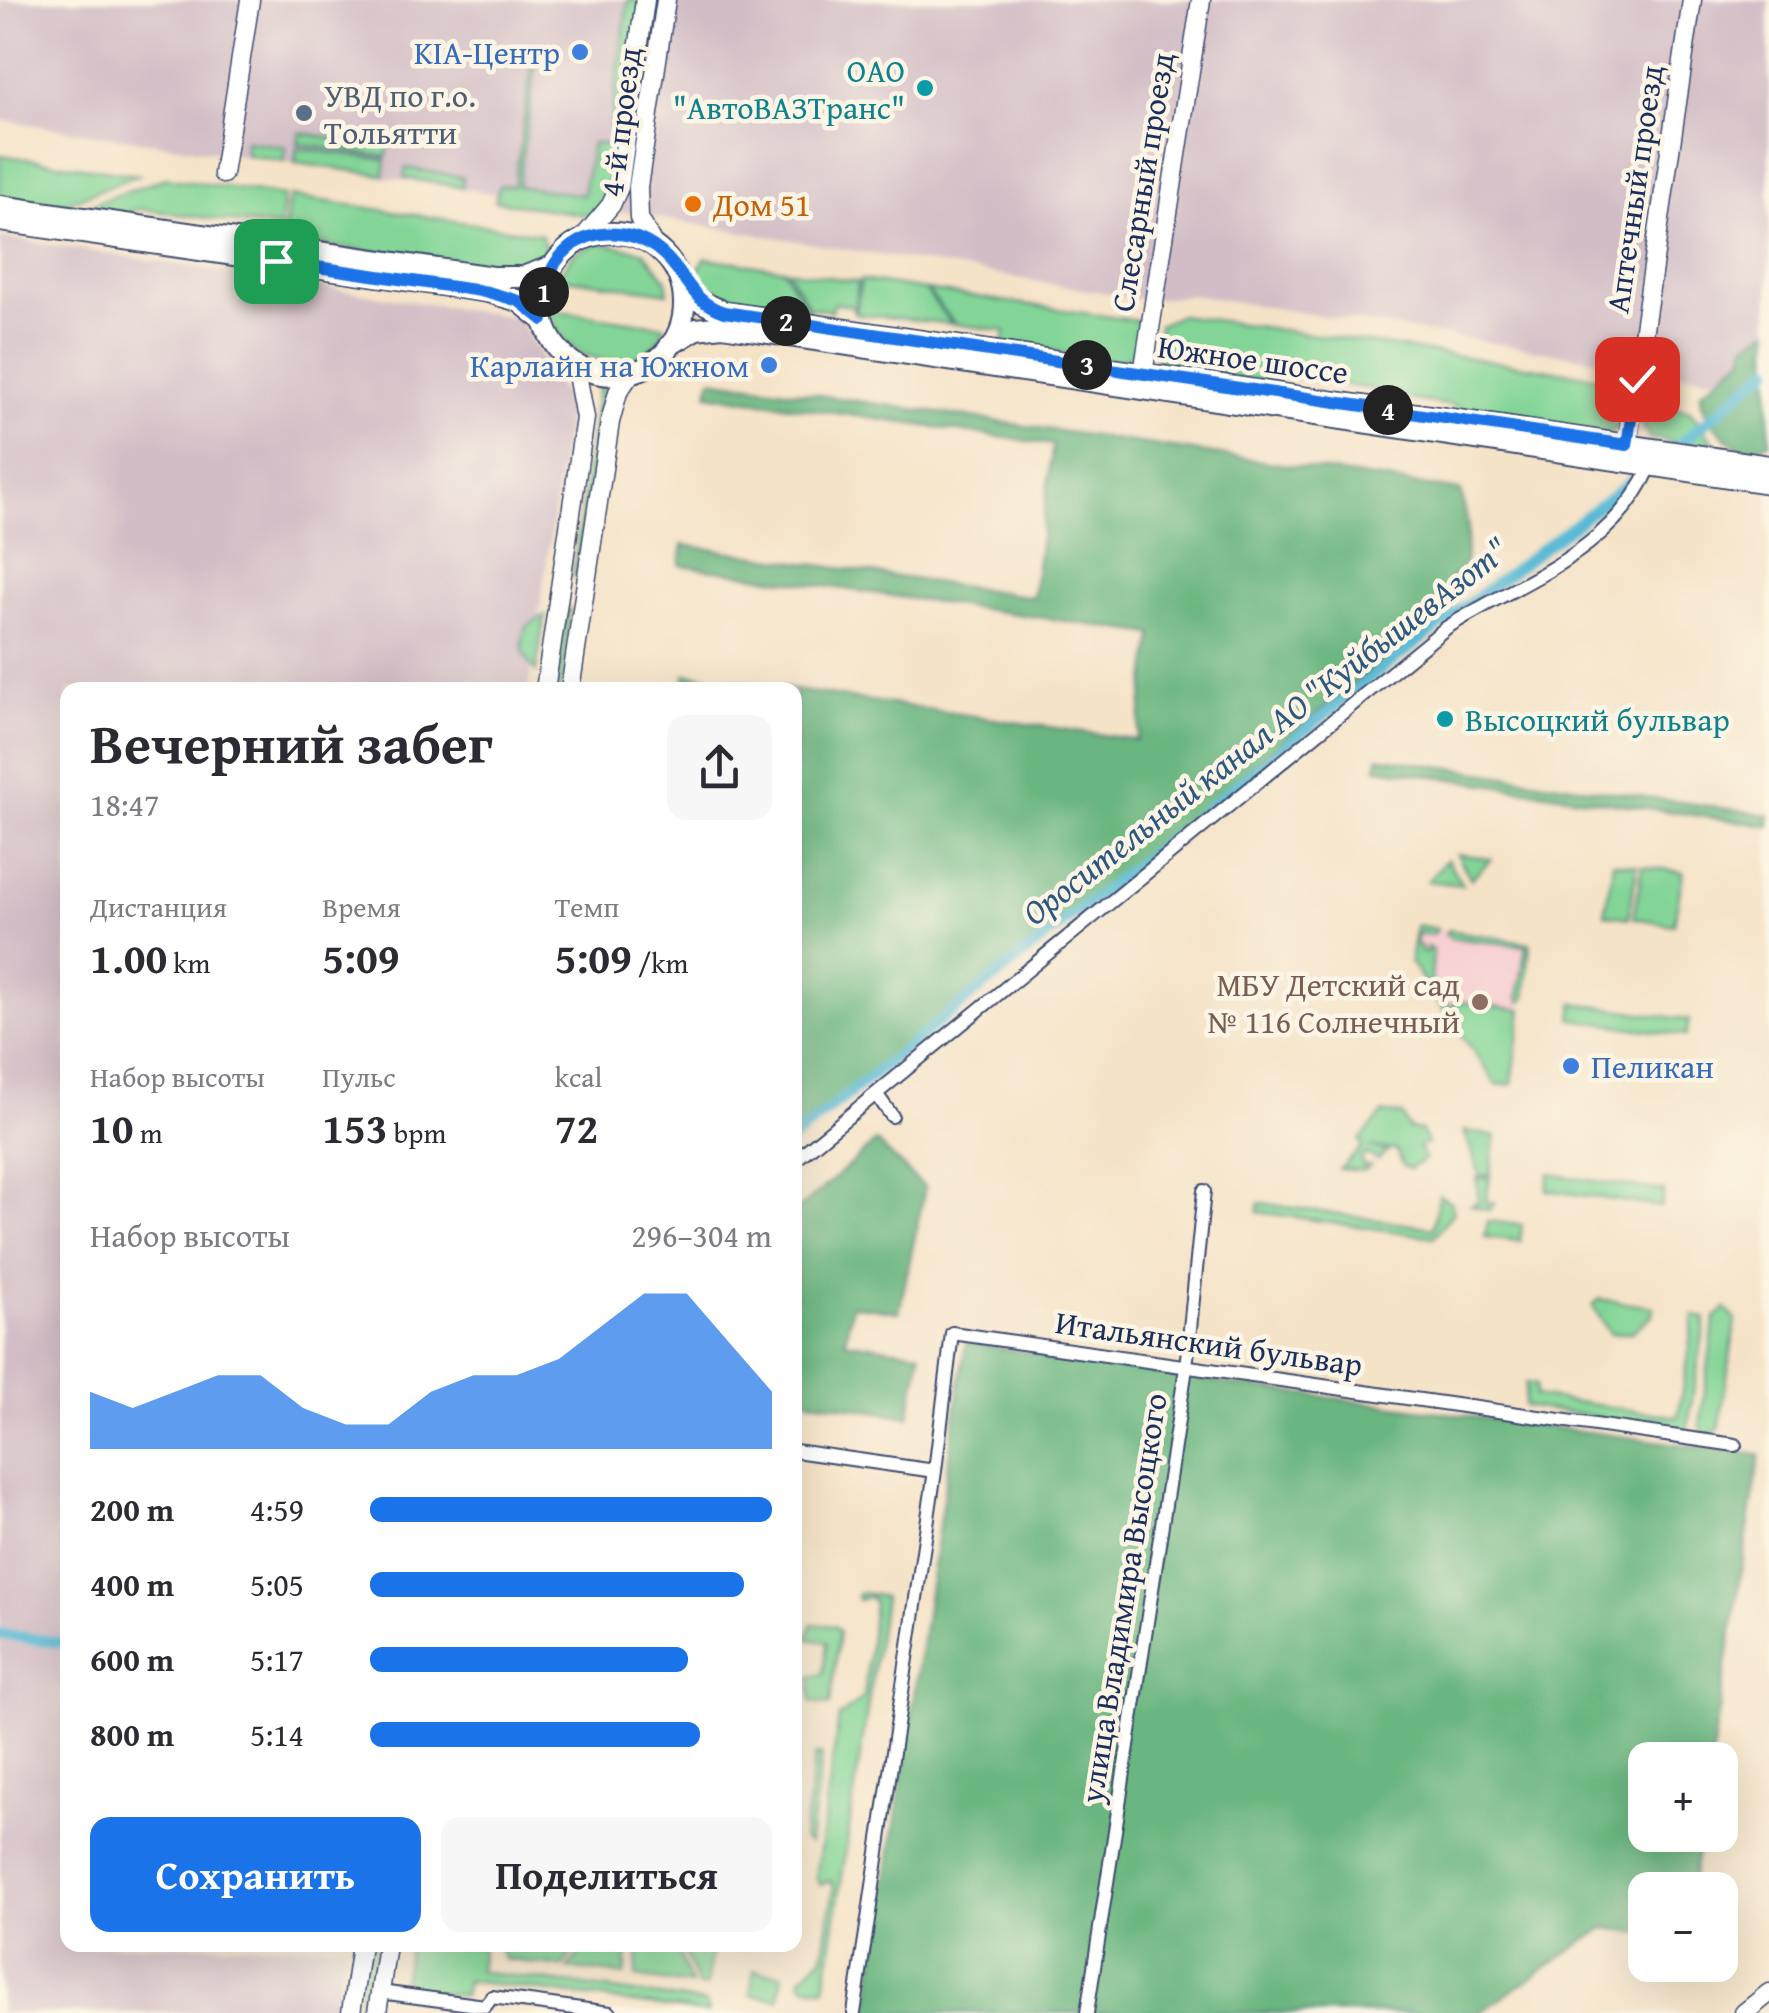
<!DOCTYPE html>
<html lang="ru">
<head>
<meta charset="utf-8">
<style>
  :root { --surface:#fff; --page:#f7f7f7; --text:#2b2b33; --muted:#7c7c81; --accent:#1a73e8 }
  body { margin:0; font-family:"Gentium Book Plus",serif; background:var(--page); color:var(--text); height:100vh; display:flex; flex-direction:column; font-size:38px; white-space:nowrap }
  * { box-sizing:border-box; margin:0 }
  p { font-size:32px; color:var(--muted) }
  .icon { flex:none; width:55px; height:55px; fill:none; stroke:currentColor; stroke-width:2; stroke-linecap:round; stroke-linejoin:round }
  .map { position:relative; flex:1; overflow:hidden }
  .details { position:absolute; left:60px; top:682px; width:742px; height:1270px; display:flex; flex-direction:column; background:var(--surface); border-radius:20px; box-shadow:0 10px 40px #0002 }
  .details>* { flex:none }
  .fabs { position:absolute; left:1628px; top:1742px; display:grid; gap:20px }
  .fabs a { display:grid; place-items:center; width:110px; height:110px; border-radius:20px; background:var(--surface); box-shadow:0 10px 40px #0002; font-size:50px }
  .pin { position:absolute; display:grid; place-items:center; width:85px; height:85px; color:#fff; margin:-42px; border-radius:20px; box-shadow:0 5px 15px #0006 }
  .km { position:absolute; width:50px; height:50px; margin:-25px; border-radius:50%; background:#222; color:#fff; font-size:28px; line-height:50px; text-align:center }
  .round { display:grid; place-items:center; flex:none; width:105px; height:105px; border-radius:20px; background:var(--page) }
  .summary { display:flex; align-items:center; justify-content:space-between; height:170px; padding:0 30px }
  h1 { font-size:55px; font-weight:700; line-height:75px }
  .stats { display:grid; grid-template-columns:repeat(3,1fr); gap:15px; height:170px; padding:10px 30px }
  .stats div { display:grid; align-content:center }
  .stats b { font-size:42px; font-weight:700 }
  .stats small { font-size:28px; font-weight:400 }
  .stats p { font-size:28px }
  .chart { height:280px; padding:20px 30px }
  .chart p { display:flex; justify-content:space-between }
  .chart svg { width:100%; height:180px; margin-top:10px; fill:var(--accent); opacity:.7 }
  .cta { display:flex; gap:20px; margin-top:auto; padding:20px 30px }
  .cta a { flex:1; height:115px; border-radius:20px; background:var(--accent); color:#fff; font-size:40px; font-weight:700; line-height:115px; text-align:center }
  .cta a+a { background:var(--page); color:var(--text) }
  ul { padding:0 30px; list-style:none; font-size:32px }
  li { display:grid; grid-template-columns:160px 120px 1fr; align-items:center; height:75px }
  li i { height:25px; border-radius:12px; background:var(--accent) }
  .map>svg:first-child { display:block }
  .built { fill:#f7cfd2 }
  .industrial { fill:#d2bdc6 }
  .green { fill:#83d597; stroke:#4f827a; stroke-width:2.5 }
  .forest { fill:#6ab680; stroke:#42726f; stroke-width:2.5 }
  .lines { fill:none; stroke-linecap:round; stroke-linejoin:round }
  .canal { stroke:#56b9d5; stroke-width:11 }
  .street-casing { stroke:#3c4a6e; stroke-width:16 }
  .secondary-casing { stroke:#3c4a6e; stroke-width:21 }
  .primary-casing { stroke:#3c4a6e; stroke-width:24 }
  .street { stroke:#fff; stroke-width:12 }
  .secondary { stroke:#fff; stroke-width:18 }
  .primary { stroke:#fff; stroke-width:20 }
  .route-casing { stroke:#fff; stroke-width:20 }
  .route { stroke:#1a73e8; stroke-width:12 }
  .shop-dot { fill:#3f7fe0; stroke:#fcf5e5; stroke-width:4 }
  .culture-dot { fill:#0f9aa8; stroke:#fcf5e5; stroke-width:4 }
  .service-dot { fill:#5c6f8a; stroke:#fcf5e5; stroke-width:4 }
  .food-dot { fill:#e8710a; stroke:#fcf5e5; stroke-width:4 }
  .education-dot { fill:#8d6e63; stroke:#fcf5e5; stroke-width:4 }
  .labels { text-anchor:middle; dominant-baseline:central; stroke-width:9; stroke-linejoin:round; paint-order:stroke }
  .shop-label { font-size:32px; fill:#366cbe; stroke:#fcf5e5; text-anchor:end }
  .culture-label { font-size:32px; fill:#0d838f; stroke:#fcf5e5; text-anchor:end }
  .service-label { font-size:32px; fill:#4e5e75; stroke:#fcf5e5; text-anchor:start }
  .street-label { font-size:32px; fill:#1b2f5e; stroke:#fcf5e5 }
  .food-label { font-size:32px; fill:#c56008; stroke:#fcf5e5; text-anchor:start }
  .education-label { font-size:32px; fill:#785e54; stroke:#fcf5e5; text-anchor:end }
  .water-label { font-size:35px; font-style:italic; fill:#2d5882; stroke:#fcf5e5 }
</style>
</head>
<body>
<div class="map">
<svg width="1769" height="2013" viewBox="0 0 1769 2013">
  <rect width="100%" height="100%" fill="#fcf5e5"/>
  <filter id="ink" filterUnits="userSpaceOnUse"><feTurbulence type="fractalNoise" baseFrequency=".01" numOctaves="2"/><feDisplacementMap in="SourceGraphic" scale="20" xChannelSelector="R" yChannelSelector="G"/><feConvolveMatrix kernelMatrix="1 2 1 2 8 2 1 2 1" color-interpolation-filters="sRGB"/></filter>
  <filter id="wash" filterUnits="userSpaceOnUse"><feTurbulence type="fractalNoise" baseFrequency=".0048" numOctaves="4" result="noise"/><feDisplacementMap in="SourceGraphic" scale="40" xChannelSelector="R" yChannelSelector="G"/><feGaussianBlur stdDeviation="2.25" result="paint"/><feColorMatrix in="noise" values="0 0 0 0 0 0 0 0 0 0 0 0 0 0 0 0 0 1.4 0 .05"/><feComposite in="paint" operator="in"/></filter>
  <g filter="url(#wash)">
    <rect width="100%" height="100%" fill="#f5e3c8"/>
    <path class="built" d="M 1416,928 L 1528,944 L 1510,1081 L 1498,1080 L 1426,983 L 1428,960 L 1411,958 Z"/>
    <path class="industrial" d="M 0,0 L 1769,0 L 1769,387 L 1192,295 L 1147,300 L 647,216 L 0,120 Z
      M 0,237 L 519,318 L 569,406 L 528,690 L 68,690 L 68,1945 L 345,1945 L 335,2013 L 0,2013 Z"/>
    <path class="green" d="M 628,0 L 644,0 L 618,130 L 610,129 Z
      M 532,67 L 536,67 L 518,186 L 583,195 L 592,143 L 618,146 L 617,186 L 592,216 L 495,201 L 499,186 L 514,185 Z
      M 300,133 L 388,146 L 387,157 L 298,144 Z
      M 245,141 L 286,147 L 284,161 L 246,155 Z
      M 297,148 L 386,160 L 384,175 L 295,163 Z
      M 0,155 L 138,175 L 58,206 L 0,198 Z
      M 406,168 L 463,177 L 462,187 L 404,178 Z
      M 165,178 L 284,196 L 280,228 L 140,209 L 123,214 L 81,208 Z
      M 290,196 L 541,234 L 547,252 L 540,263 L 521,273 L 283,239 Z
      M 600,243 L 644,252 L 666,279 L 668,293 L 557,277 L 574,253 Z
      M 706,258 L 783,269 L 810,314 L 709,298 L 693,277 Z
      M 787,270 L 858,282 L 854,313 L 852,306 L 834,303 L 832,311 L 809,307 Z
      M 861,280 L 925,290 L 952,324 L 856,314 Z
      M 927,290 L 1138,321 L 1145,328 L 1141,351 L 1118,361 L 1003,344 L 1005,331 L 955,324 Z
      M 552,310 L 665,326 C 647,381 555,366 552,310 Z
      M 1180,315 L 1619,380 L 1628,390 L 1623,426 L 1605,434 L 1456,411 L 1456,406 L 1407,399 L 1397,393 L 1283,375 L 1272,383 L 1167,370 L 1156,357 L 1159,325 Z
      M 598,388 L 606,390 L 579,574 L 573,577 Z
      M 1656,405 L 1690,411 L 1718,448 L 1649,438 L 1641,419 Z
      M 570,609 L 562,690 L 554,690 L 565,612 Z
      M 545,615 L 536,672 C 523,656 519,647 526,627 Z
      M 1457,854 L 1491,859 L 1471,879 Z
      M 1447,859 L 1462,885 L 1428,881 Z
      M 1613,862 L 1637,865 L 1629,918 L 1605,914 Z
      M 1642,866 L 1683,872 L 1674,925 L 1634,918 Z
      M 1416,925 L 1437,929 L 1432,935 L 1418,933 L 1416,945 L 1421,946 L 1421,952 L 1426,953 L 1427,947 L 1433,951 L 1431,980 L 1446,1005 L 1454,1007 L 1455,1001 L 1522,1010 L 1512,1084 L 1497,1085 L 1410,962 Z
      M 1448,930 L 1530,943 L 1525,999 L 1521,1003 L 1518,997 L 1526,946 L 1451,938 L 1445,934 Z
      M 1574,1003 L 1689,1020 L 1686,1036 L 1572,1019 Z
      M 1383,1113 L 1402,1115 L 1409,1129 L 1421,1131 L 1428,1144 L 1419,1146 L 1425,1159 L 1410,1169 L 1403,1166 L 1396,1150 L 1368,1147 L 1388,1151 L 1378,1160 L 1367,1154 L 1361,1158 L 1363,1166 L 1370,1166 L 1364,1171 L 1340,1169 L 1363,1147 L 1359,1141 Z
      M 1464,1131 L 1496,1136 L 1490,1176 L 1480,1175 Z
      M 1549,1174 L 1664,1191 L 1661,1207 L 1547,1190 Z
      M 1477,1177 L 1490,1179 L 1486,1202 L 1494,1203 L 1489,1210 L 1471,1205 L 1478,1201 Z
      M 1439,1195 L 1451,1202 L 1453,1212 L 1434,1237 L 1258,1212 L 1259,1203 L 1433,1228 Z
      M 1488,1221 L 1522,1225 L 1520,1241 L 1485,1237 Z
      M 1599,1299 L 1653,1307 L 1652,1315 L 1632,1332 L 1610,1334 L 1592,1305 Z
      M 1726,1309 L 1736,1320 L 1719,1428 L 1708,1436 L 1700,1426 L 1715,1317 Z
      M 1694,1316 L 1706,1318 L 1687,1431 L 1524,1406 L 1526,1383 L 1536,1385 L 1535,1396 L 1678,1417 Z
      M 863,1593 L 884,1597 L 825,1989 L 803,1985 L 800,1978 L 823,1957 L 834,1887 L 830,1881 L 820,1885 L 816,1877 L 839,1717 L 864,1697 L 874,1603 L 870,1597 L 858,1600 L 857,1595 Z
      M 812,1624 L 834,1626 L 839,1631 L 830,1705 L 811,1702 L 810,1677 L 823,1674 L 827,1642 L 807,1639 Z
      M 815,1755 L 822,1756 L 809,1843 L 803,1839 Z
      M 367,1945 L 376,1945 L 367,2013 L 357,2013 Z
      M 409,1945 L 482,1945 L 479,1971 L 705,2003 L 709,2013 L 466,1981 L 463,1996 L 402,1987 Z
      M 499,1945 L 579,1945 L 562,1967 L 503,1959 Z
      M 586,1945 L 629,1945 L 625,1975 L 568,1968 Z
      M 639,1945 L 676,1945 L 691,1985 L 636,1977 Z
      M 682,1945 L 713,1945 L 706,1987 L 698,1986 Z
      M 754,1970 L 783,1974 L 779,1999 L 751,1995 Z"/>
    <path class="forest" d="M 1769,329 L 1769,443 L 1748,452 C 1727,443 1700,416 1701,392 L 1744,357 L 1746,344 Z
      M 711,379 L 1461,491 L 1468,525 L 1465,563 L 1394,650 L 795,1142 L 795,690 L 683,690 L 686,674 L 1137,740 L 1153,634 L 680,565 L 683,545 L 1033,597 L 1053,445 L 708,394 Z
      M 1378,757 L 1769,815 L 1769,826 L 1377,768 Z
      M 876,1142 L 925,1188 L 899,1312 L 852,1305 L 845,1341 L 921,1353 L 909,1417 L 795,1398 L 795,1212 Z
      M 966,1342 L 1171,1376 L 1760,1455 L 1711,1760 L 1645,1760 L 1645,1835 L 1700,1835 L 1691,1890 L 1645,1890 L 1645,1933 L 1604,1928 L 1479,2013 L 867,2013 Z"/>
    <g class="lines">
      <path class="canal" d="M 1673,450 L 1769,368
        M 795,1137 L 1391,662 L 1647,470
        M 0,1634 L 68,1644"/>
    </g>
  </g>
  <g filter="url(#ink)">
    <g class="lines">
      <g class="street-casing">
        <path id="street" d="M 877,1095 L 892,1116
          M 795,1160 L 1446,628 C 1523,579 1611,555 1651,465
          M 795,1451 L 935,1471 L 952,1333 L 1735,1445
          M 380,1992 L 485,2006 L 492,1997 L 610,2013
          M 854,2013 L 935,1471
          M 1087,2013 L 1186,1368 L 1204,1191"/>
      </g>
      <g class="secondary-casing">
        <path id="secondary" d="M 223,174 L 250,0
          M 583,238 L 611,205 L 619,187 L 645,0
          M 655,248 L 639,218 L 638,187 L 666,0
          M 1143,374 L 1201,0
          M 1627,445 L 1692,0
          M 545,690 L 585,418 L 575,363
          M 570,690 L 610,422 L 618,392 L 631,373
          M 351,2013 L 361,1945
          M 377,2013 L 387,1945
          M 1744,2013 L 1769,1993"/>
      </g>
      <g class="primary-casing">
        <path id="primary" d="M 0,206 L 493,277 L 523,277 L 553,266
          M 0,221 L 488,292 L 519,301 L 543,320
          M542 304a71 71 0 1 1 142 0a71 71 0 1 1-142 0Z
          M 680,280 L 699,301 L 724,312 L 1769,466
          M 670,345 L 697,329 L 722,326 L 1769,483"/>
      </g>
      <use href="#street" class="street"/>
      <use href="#secondary" class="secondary"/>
      <use href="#primary" class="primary"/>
    </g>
  </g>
  <g class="lines" filter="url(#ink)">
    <g class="route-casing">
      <path id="route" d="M 276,261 L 488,292 L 519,301 L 543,320 C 540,294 548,265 569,248 C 596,226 637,230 663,254 C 687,275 690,301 724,312 L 1627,445 L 1637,379"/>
    </g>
    <use href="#route" class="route"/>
  </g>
  <g class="shop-dot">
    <circle cx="580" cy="52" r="10"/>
    <circle cx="769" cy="365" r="10"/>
    <circle cx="1571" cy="1066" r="10"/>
  </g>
  <g class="culture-dot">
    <circle cx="925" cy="88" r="10"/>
    <circle cx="1445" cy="719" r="10"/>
  </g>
  <circle class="service-dot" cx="304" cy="113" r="10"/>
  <circle class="food-dot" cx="693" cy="204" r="10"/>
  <circle class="education-dot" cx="1480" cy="1002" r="10"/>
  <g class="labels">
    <g class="shop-label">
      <text x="560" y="52">KIA-Центр</text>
      <text x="749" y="365">Карлайн на Южном</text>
      <text x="1591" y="1066" text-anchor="start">Пеликан</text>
    </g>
    <g class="culture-label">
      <text x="905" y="70">ОАО<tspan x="905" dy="37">"АвтоВАЗТранс"</tspan></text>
      <text x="1465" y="719" text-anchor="start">Высоцкий бульвар</text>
    </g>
    <g class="service-label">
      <text x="324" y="95">УВД по г.о.<tspan x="324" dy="37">Тольятти</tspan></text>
    </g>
    <g class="street-label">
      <text transform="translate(620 122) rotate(-83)">4-й проезд</text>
      <text transform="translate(1142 182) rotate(-81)">Слесарный проезд</text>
      <text transform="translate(1634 189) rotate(-82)">Аптечный проезд</text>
      <text transform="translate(1253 359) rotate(8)">Южное шоссе</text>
      <text transform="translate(1209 1343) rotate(8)">Итальянский бульвар</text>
      <text transform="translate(1123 1598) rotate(-81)">улица Владимира Высоцкого</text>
    </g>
    <g class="food-label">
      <text x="713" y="204">Дом 51</text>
    </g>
    <g class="education-label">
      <text x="1460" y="984">МБУ Детский сад<tspan x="1460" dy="37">№ 116 Солнечный</tspan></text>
    </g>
    <g class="water-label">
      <text transform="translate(1265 731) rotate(-38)">Оросительный канал АО "КуйбышевАзот"</text>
    </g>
  </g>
</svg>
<div class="fabs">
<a>+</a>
<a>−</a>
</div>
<div class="pin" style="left:276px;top:261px;background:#1e9e55"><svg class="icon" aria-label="arrive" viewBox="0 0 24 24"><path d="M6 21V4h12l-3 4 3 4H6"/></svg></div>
<div class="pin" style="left:1637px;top:379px;background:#d93025"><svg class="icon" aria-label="check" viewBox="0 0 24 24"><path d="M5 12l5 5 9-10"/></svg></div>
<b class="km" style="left:544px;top:292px">1</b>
<b class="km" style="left:786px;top:321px">2</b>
<b class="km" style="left:1087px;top:365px">3</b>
<b class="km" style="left:1388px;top:410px">4</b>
<section class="details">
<div class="summary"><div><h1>Вечерний забег</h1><p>18:47</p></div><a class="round"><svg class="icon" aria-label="share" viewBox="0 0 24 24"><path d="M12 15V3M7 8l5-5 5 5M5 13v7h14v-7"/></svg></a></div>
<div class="stats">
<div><p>Дистанция</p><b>1.00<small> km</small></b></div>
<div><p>Время</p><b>5:09</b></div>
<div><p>Темп</p><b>5:09<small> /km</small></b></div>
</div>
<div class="stats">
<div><p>Набор высоты</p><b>10<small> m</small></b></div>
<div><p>Пульс</p><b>153<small> bpm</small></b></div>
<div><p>kcal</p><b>72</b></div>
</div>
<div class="chart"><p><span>Набор высоты</span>296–304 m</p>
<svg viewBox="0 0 160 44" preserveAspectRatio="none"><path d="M0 44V30L10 34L20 30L30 26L40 26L50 34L60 38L70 38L80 30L90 26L100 26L110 22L120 14L130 6L140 6L150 18L160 30V44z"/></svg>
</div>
<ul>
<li><b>200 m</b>4:59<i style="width:100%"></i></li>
<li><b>400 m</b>5:05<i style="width:93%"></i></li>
<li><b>600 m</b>5:17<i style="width:79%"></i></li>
<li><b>800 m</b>5:14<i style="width:82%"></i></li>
</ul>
<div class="cta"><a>Сохранить</a><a>Поделиться</a></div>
</section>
</div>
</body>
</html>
